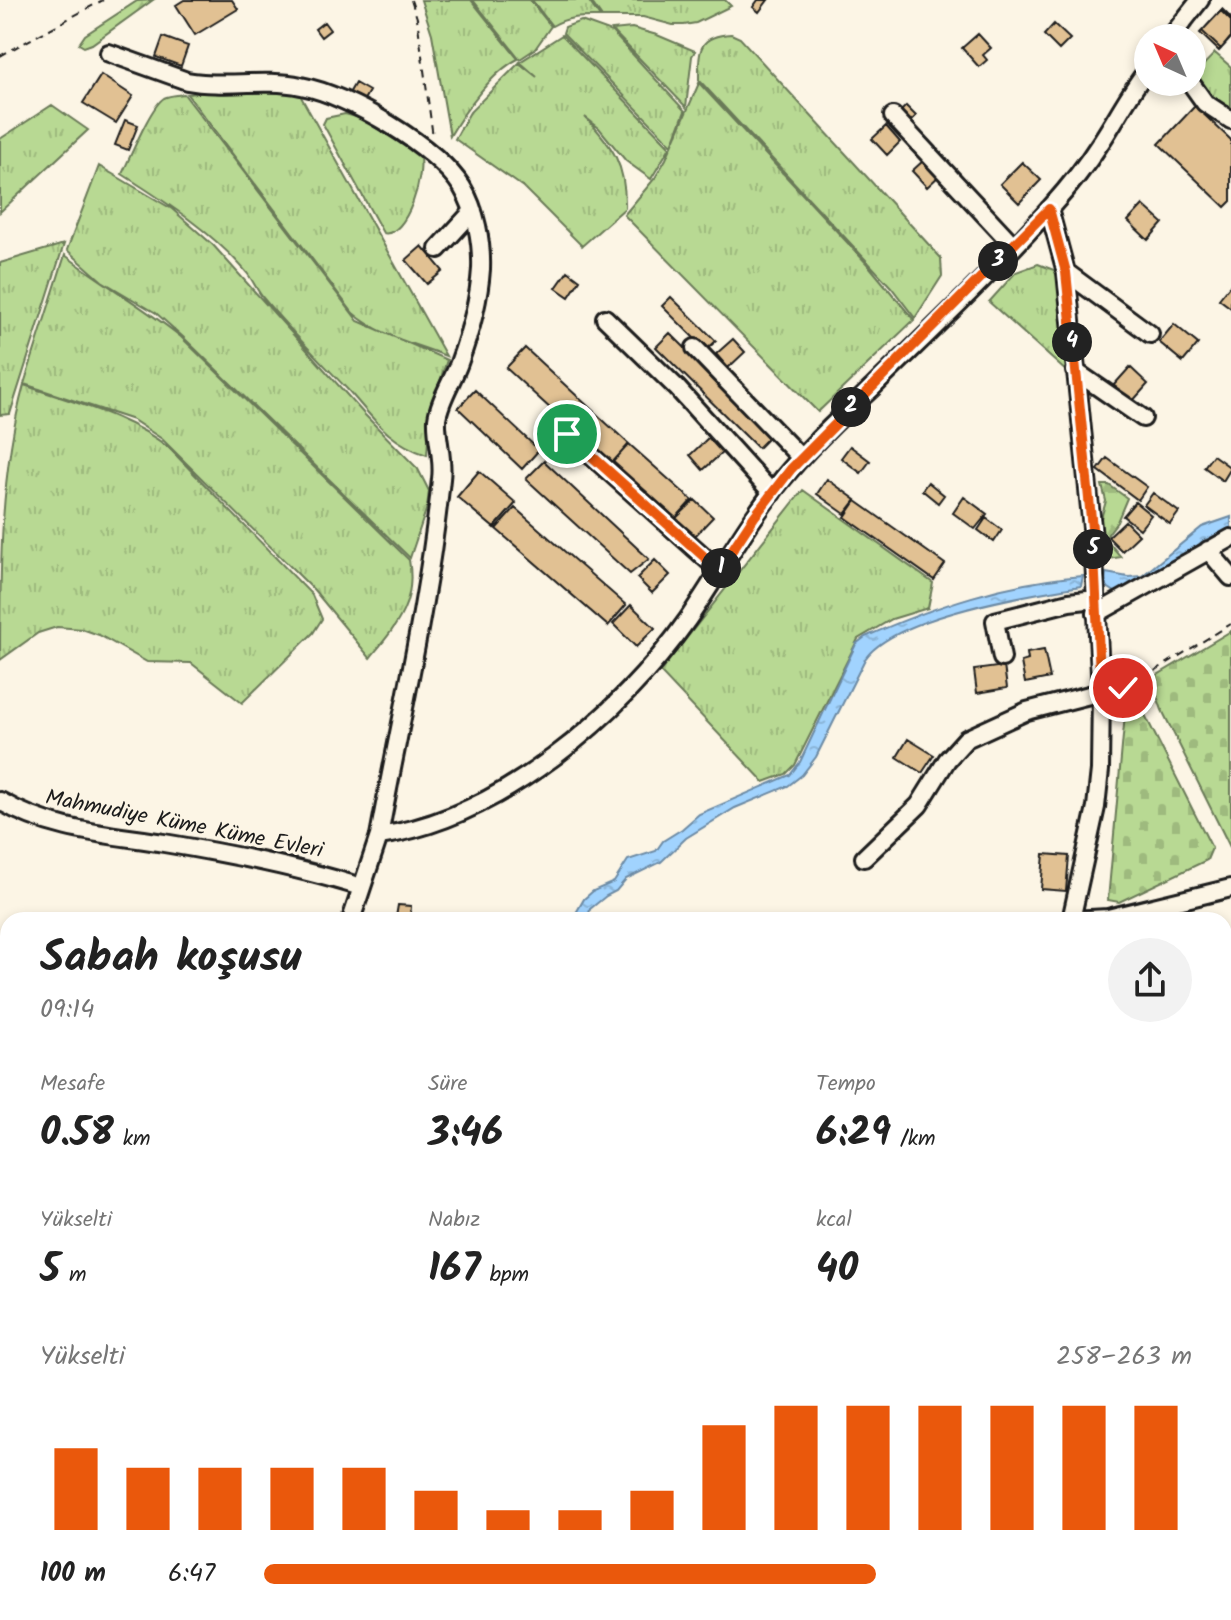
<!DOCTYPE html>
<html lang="tr">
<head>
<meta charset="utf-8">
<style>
  :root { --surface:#fff; --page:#f2f2f2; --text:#222; --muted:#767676; --accent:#ea580c }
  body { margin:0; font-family:Kalam,sans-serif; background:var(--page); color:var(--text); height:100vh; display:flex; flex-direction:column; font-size:30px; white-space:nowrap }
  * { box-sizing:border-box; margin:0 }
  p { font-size:26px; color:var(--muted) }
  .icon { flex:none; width:44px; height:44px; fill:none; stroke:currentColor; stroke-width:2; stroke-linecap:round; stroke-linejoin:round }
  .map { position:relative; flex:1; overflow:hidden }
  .sheet { position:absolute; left:0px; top:912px; width:1232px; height:708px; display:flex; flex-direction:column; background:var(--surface); border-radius:24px 24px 0 0; box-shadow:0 4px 12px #0003 }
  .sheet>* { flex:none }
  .needle { width:52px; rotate:316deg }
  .buttons { position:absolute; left:1134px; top:24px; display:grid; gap:16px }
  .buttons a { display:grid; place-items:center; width:72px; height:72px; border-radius:50%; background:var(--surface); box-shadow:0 4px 12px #0003; font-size:40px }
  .pin { position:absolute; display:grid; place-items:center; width:68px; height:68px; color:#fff; margin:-34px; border:4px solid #fff; border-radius:50%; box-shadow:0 2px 8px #0007 }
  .km { position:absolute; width:40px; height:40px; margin:-20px; border-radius:50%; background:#222; color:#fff; font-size:22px; line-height:40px; text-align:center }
  .round { display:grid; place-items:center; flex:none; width:84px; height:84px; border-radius:42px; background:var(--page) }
  .overview { display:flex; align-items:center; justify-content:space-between; height:136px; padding:0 40px }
  h1 { font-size:44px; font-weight:800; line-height:60px }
  .figures { display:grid; grid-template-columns:repeat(3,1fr); gap:12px; height:136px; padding:8px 40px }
  .figures div { display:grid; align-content:center }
  .figures b { font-size:40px; font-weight:800 }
  .figures small { font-size:22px; font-weight:400 }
  .figures p { font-size:22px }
  .chart { height:224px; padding:16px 40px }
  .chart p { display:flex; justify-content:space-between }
  .chart svg { width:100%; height:144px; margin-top:8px; stroke:var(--accent); stroke-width:6 }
  ul { padding:0 40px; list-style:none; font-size:26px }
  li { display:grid; grid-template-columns:128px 96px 1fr; align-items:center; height:60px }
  li i { height:20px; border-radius:10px; background:var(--accent) }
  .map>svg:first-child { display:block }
  .grass { fill:url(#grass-tufts); stroke:#6a7a58; stroke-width:2 }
  .forest { fill:url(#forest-firs); stroke:#6a7a58; stroke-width:2 }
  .cemetery { fill:url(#cemetery-stones); stroke:#6a7a58; stroke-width:2 }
  .water { fill:url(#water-ripples); stroke:#6c8aa4; stroke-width:2 }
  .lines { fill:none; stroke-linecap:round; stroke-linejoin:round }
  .stream { stroke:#6c8aa4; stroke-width:4 }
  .building { fill:#e1c193; stroke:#1c1c1c; stroke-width:2 }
  .minor-casing { stroke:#1c1c1c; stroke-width:22 }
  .path { stroke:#1c1c1c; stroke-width:2; stroke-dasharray:8 6; stroke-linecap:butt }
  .minor { stroke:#fcf5e5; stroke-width:16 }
  .route-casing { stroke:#fff; stroke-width:16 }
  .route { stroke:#ea580c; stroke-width:10 }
  .labels { text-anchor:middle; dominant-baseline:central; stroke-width:6; stroke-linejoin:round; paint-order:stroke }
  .street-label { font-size:22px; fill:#1c1c1c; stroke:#fcf5e5 }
</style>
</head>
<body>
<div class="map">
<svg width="1231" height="1620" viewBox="0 0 1231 1620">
  <defs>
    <pattern id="grass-tufts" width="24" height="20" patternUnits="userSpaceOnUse" patternTransform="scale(2)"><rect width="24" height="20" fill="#b8d993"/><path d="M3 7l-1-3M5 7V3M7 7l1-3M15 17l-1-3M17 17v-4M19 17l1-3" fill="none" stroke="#9eba7e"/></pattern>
    <pattern id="forest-firs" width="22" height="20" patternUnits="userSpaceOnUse" patternTransform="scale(2)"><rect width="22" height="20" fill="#b8d993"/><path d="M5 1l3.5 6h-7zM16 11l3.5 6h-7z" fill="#9eba7e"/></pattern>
    <pattern id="cemetery-stones" width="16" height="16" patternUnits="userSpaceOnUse" patternTransform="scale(2)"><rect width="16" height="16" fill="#b8d993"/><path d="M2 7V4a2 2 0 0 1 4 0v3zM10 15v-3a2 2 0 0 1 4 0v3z" fill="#9eba7e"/></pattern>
    <pattern id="water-ripples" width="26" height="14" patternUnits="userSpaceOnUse" patternTransform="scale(2)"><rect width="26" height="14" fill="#a1d3fe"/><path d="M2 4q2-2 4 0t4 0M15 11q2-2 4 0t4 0" fill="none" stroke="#8ab5d9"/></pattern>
  </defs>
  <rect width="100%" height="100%" fill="#fcf5e5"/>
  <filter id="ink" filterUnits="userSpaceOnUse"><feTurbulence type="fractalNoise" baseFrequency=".0125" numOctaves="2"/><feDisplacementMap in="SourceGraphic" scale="16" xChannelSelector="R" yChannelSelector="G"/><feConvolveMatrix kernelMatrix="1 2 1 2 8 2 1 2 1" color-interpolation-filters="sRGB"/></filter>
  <g filter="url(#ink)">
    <path class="grass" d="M 421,0 L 471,0 L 518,59 C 492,72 465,110 450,136 L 432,34 Z
      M 473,0 L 530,0 L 551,26 L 535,49 L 520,59 Z
      M 532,0 L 588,0 L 600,17 C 582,17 569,16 552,26 Z
      M 590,0 L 725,0 L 731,6 L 696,23 L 684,25 L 673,25 L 643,17 L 602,17 Z
      M 581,21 L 612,32 L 685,111 L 672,145 L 563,33 L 565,27 Z
      M 632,28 L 657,35 L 695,51 L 692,56 L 686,107 L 612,30 Z
      M 731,34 L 740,38 L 941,258 L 942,276 L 915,318 L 891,287 L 699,80 C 699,51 697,36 731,34 Z
      M 562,35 L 670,147 L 651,179 L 626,161 L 599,128 L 585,117 C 613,146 626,165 625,208 L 582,246 L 523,187 L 455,139 L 470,112 L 519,63 L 537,77 L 520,62 Z
      M 1215,53 L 1231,67 L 1231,112 L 1197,86 C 1194,71 1206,63 1215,53 Z
      M 699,83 L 869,266 L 914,320 L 818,412 L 624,215 L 655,178 L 666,159 Z
      M 242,89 L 279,89 L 300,95 L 446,356 C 415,344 378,335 353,313 L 187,94 Z
      M 184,94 L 358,321 L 447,360 L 430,411 L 427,455 C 388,442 374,419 348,390 C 320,360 290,331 264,299 C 257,291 254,282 247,273 C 214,233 166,202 122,174 C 130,158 150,107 164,98 C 170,95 178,95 184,94 Z
      M 52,105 L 88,130 L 0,212 L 0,139 Z
      M 345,114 L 360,118 L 419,155 C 426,172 407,239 383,233 L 323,124 L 326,118 Z
      M 99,166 L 172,209 L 213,245 L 365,415 L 418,469 L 429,491 L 427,507 L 410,558 L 183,337 L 156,313 L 102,281 L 67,250 Z
      M 64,244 L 10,414 L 0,415 L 0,263 Z
      M 65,255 C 103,284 144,307 181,337 L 409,560 C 417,604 395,627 370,658 L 314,590 L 162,439 L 133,420 L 24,384 Z
      M 1038,264 L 1054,270 L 1058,278 L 1068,373 L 989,302 L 1016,272 Z
      M 24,385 C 74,403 128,415 169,448 L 312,595 L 322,619 L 313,633 L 242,703 L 191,663 L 147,662 L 99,635 L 82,629 L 57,627 L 38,633 L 0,660 C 0,570 0,472 24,385 Z
      M 803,490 L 933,583 L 928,608 L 892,619 L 858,639 L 795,765 L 786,774 L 764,782 L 660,672 Z
      M 8,1407 L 8,1570 L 0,1568 L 0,1414 Z
      M 0,1572 L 8,1575 L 8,1612 L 167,1612 L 159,1620 L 0,1620 Z
      M 190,1612 L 363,1612 L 364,1620 L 186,1620 Z"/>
    <path class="forest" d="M 153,0 L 92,44 L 84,47 L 79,44 L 85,35 L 137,1 Z
      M 1102,485 L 1109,485 L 1127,498 L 1117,522 L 1105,538 L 1121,557 L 1108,559 L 1104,556 L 1100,545 L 1100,522 L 1106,501 Z"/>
    <path class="cemetery" d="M 1231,631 L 1231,849 L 1162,710 L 1151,679 Z
      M 1141,707 L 1212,848 L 1207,860 L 1119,902 L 1108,900 L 1125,714 Z"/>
    <path class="water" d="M 1231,517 L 1231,528 L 1203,541 L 1180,560 L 1127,591 L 1115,592 L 1104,585 L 1106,573 L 1128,577 L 1142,576 L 1202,527 Z
      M 1083,576 L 1081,586 C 1030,594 894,616 865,659 L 816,757 L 802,775 L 788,786 L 735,808 L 686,838 L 661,862 L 626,879 L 616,891 L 606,896 L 590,909 L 588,920 L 572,920 L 584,899 L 593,891 L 614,882 L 628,860 L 656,851 L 663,841 L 682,829 L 699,814 L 790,775 L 800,762 L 856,644 L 865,637 C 935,606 1006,582 1083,576 Z"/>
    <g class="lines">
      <path class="stream" d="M 518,1612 L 520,1620"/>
    </g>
    <path class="building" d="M 184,0 L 232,0 L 238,9 L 195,35 L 176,5 Z
      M 758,0 L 768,0 L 759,12 L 753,7 Z
      M 1222,9 L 1231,18 L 1231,37 L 1221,49 L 1202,31 Z
      M 1221,11 L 1231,21 L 1231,38 L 1219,51 L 1200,33 Z
      M 324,22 L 330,30 L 321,37 L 315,29 Z
      M 1054,24 L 1070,39 L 1059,50 L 1044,35 Z
      M 978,34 L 991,48 L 983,55 L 987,60 L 979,67 L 962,48 Z
      M 163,37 L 188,46 L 181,66 L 156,57 Z
      M 101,75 L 133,96 L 116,123 L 83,103 Z
      M 355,83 L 369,91 L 361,105 L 347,97 Z
      M 906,106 L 916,116 L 908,124 L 898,114 Z
      M 1195,106 L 1231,140 L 1231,201 L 1225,207 L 1159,144 Z
      M 125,120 L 138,125 L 128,150 L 115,145 Z
      M 886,126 L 900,142 L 887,155 L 872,139 Z
      M 924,160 L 939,176 L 927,187 L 912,171 Z
      M 1022,162 L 1041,180 L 1019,203 L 1000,184 Z
      M 1143,205 L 1163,223 L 1148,240 L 1128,221 Z
      M 422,246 L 443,271 L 427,284 L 406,260 Z
      M 568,271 L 580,280 L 569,297 L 556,288 Z
      M 1231,284 L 1231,308 L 1219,299 Z
      M 671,297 L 716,341 L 706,350 L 662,306 Z
      M 1174,324 L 1198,344 L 1183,362 L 1159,342 Z
      M 670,333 L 772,434 L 758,448 L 656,347 Z
      M 733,339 L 745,352 L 728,368 L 716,354 Z
      M 525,348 L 629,444 L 611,464 L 506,368 Z
      M 1130,367 L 1148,384 L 1131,403 L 1113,386 Z
      M 475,390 L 539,450 L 522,469 L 458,408 Z
      M 709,437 L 723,452 L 703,470 L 690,455 Z
      M 629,444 L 692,500 L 674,520 L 611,464 Z
      M 850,446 L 870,461 L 861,473 L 841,458 Z
      M 1213,455 L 1231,468 L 1223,481 L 1204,467 Z
      M 1107,458 L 1147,487 L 1138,500 L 1098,470 Z
      M 544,461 L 649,559 L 630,574 L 526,479 Z
      M 479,471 L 516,503 L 494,528 L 457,497 Z
      M 827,479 L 856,500 L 845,514 L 817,494 Z
      M 928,482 L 944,495 L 938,503 L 922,490 Z
      M 1153,493 L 1179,512 L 1170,524 L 1144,505 Z
      M 964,497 L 987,514 L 975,529 L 953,513 Z
      M 695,500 L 713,517 L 692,539 L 674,520 Z
      M 856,501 L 945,564 L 934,580 L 845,517 Z
      M 1135,502 L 1151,515 L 1140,529 L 1123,516 Z
      M 515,508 L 626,605 L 608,626 L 496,529 Z
      M 986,518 L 1002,530 L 994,542 L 978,530 Z
      M 1125,521 L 1139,535 L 1122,551 L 1108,537 Z
      M 655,560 L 670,575 L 652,593 L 637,578 Z
      M 631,605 L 655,628 L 636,647 L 613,624 Z
      M 1044,650 L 1050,678 L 1025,683 L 1021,662 L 1028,660 L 1027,653 Z
      M 1004,666 L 1007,688 L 977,693 L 974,670 Z
      M 908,739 L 934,755 L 922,773 L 897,757 Z
      M 1044,854 L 1069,856 L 1066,891 L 1041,889 Z
      M 398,905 L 411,906 L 410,919 L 396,917 Z"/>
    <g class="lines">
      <g class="minor-casing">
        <path id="minor" d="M 1170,38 L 1200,0
          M 109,53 L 187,81 C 224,88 263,78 301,86 C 349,95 436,146 462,187 C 476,210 482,242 481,269 C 479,300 470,333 459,363 C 453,380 439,401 437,419 C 436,439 444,458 441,479 C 429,599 401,717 379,836
          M 1190,82 L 1205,103 L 1231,120
          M 893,116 L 1013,245
          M 1049,209 L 1066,272 L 1093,538 L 1101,692 L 1100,770 L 1096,807 L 1071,920
          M 438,249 L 473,211
          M 1066,272 L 1150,334
          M 605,318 L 677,388 L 772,493
          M 695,348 L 801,458
          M 1075,371 L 1143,418
          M 567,434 L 719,570
          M 1208,550 L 1231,577
          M 1096,614 L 1231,538
          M 1002,658 L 995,621 L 1069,602 L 1096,599
          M 0,801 C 51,831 107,834 164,843 C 231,854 297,867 361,887
          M 864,858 L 919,805 L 947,760 L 966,739 L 1027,711 L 1101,692
          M 351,920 L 379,836 C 499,819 620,716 688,619 C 722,569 751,515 791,469 C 816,440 844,414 872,388 C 932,329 995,270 1051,207 C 1068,188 1085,167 1099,145 C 1116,120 1129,93 1148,69
          M 1072,920 L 1108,918 L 1231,888
          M 379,1612 L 380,1620"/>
      </g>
      <path class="path" d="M 411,0 L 417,18 L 433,137
        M 0,56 L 103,0
        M 1117,689 L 1135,683 L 1231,624
        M 626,1612 L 628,1620
        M 182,1620 L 191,1612"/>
      <use href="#minor" class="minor"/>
    </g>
  </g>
  <g class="lines" filter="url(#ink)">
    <g class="route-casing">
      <path id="route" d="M 567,434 L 719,570 L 754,517 L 791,469 L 1049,209 L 1066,272 L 1093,538 L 1101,692 L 1123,688"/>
    </g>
    <use href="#route" class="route"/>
  </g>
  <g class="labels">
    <g class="street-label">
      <text transform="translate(184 825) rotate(11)">Mahmudiye Küme Küme Evleri</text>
    </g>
  </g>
</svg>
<div class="buttons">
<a><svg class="needle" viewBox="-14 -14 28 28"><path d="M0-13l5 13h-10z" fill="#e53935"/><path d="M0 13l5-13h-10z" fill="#767676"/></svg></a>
</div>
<div class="pin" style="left:567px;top:434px;background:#1e9e55"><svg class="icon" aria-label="arrive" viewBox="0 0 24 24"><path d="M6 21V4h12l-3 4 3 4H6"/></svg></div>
<div class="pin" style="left:1123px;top:688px;background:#d93025"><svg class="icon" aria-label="check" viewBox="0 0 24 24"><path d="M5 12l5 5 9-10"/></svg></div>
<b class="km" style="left:721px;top:568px">1</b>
<b class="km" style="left:851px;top:407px">2</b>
<b class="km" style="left:998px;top:261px">3</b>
<b class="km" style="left:1072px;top:342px">4</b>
<b class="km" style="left:1093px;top:549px">5</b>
<section class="sheet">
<div class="overview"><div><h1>Sabah koşusu</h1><p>09:14</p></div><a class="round"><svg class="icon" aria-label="share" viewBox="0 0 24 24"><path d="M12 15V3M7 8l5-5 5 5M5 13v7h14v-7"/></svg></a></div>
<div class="figures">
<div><p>Mesafe</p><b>0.58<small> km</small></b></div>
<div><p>Süre</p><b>3:46</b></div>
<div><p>Tempo</p><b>6:29<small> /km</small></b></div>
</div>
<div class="figures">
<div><p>Yükselti</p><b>5<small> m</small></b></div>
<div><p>Nabız</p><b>167<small> bpm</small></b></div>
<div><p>kcal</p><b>40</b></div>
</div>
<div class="chart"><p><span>Yükselti</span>258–263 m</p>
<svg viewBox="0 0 160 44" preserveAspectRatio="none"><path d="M5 44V19M15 44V25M25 44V25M35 44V25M45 44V25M55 44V32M65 44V38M75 44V38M85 44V32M95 44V12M105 44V6M115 44V6M125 44V6M135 44V6M145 44V6M155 44V6"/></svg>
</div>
<ul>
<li><b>100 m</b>6:47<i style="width:66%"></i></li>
</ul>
</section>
</div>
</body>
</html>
